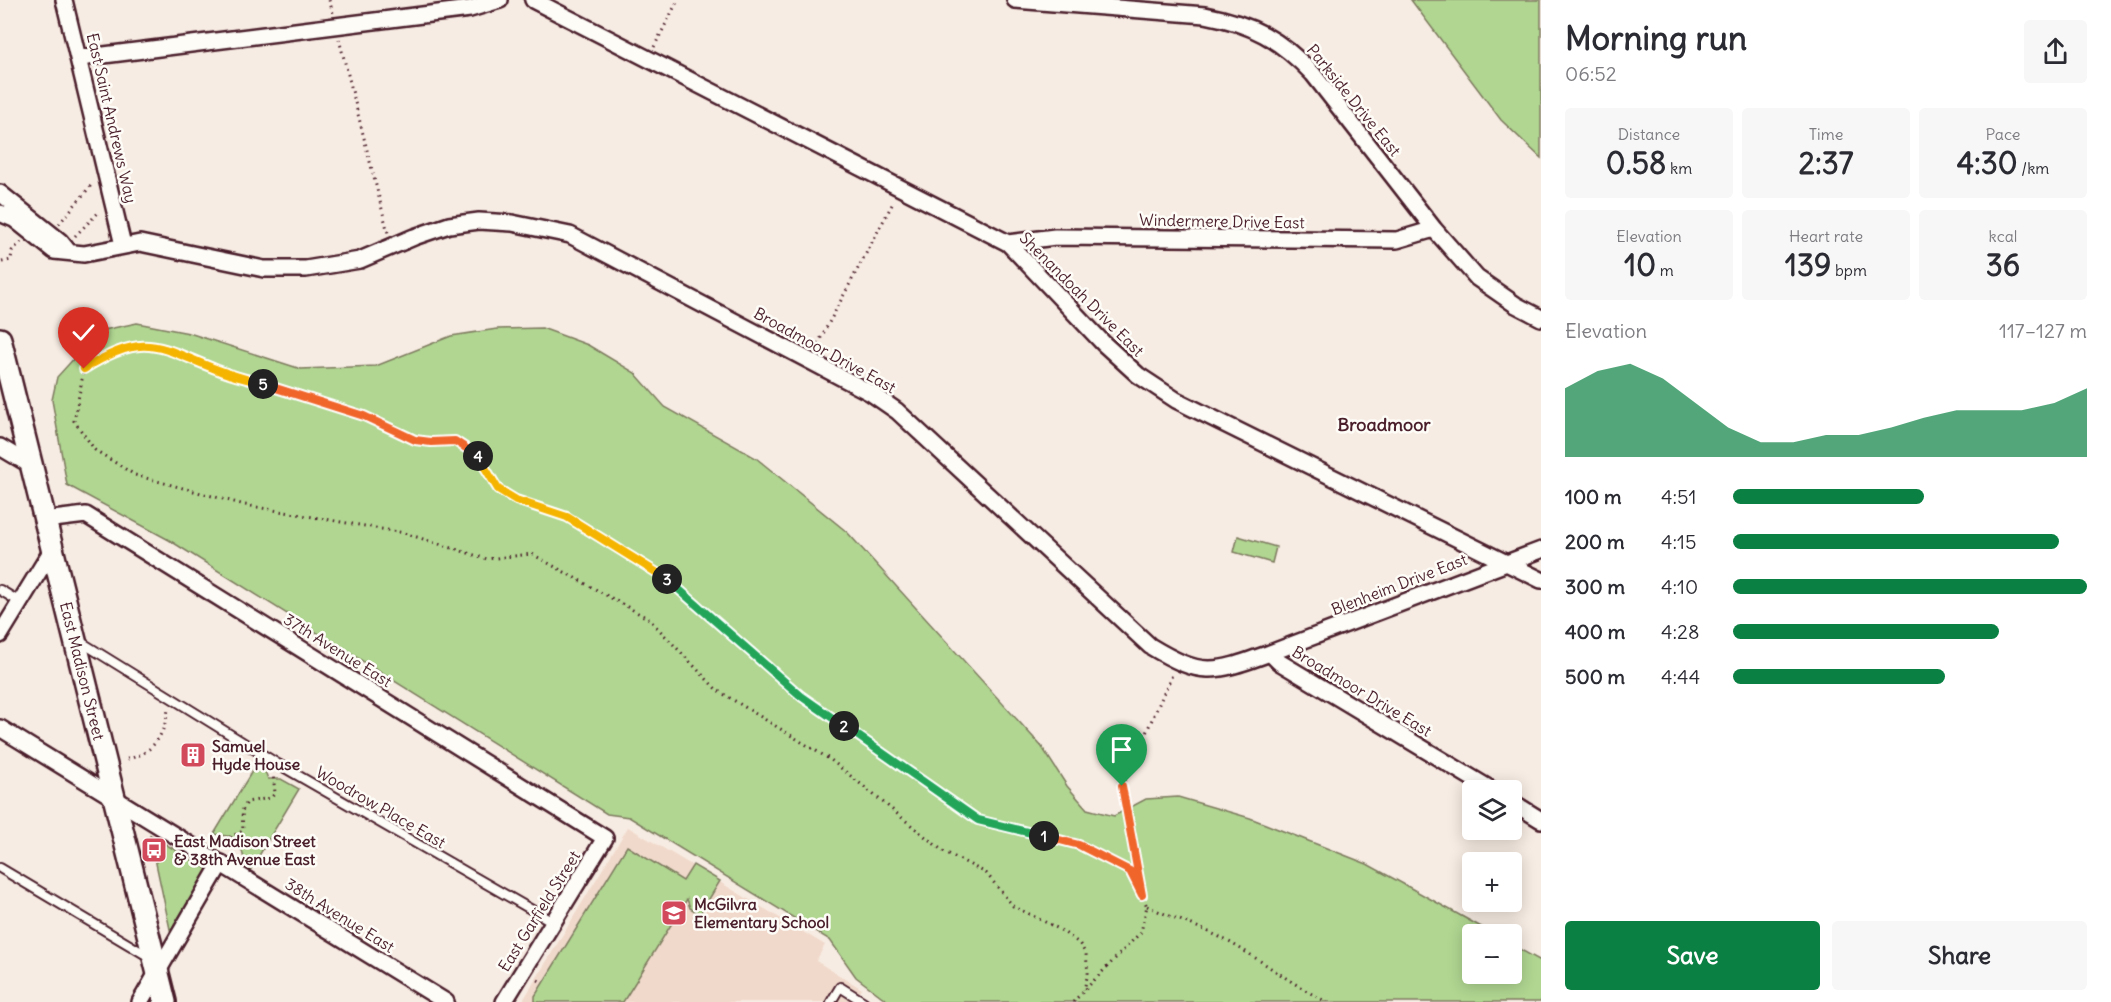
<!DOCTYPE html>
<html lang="en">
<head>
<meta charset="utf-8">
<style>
  :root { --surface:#fff; --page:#f7f7f7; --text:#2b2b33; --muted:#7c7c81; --accent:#0b8043 }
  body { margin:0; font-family:Delius,sans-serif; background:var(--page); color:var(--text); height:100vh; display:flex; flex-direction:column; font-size:22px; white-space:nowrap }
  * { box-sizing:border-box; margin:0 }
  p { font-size:20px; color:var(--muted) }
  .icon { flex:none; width:33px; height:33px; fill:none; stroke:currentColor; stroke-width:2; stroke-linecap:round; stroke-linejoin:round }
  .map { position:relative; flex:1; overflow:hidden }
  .details { display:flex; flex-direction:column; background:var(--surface); width:570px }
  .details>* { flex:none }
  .fabs { position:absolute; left:1462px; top:780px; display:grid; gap:12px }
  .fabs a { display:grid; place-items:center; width:60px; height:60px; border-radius:6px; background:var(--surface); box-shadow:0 3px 15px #0003; font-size:30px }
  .pin { position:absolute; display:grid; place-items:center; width:51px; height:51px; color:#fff; margin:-62px -26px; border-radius:50% 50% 50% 0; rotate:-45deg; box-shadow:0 0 6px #0007 }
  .pin .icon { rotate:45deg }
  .km { position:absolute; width:30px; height:30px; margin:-15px; border-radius:50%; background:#222; color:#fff; font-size:16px; line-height:30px; text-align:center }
  .round { display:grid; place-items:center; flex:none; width:63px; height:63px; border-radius:6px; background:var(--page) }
  .overview { display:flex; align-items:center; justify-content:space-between; height:102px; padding:0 24px }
  h1 { font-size:33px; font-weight:700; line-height:45px }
  .stats { display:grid; grid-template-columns:repeat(3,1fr); gap:9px; height:102px; padding:6px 24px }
  .stats div { display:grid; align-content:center; border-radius:6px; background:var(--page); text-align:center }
  .stats b { font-size:30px; font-weight:700 }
  .stats small { font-size:16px; font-weight:400 }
  .stats p { font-size:16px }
  .chart { height:168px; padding:12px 24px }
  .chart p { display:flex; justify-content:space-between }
  .chart svg { width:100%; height:108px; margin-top:6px; fill:var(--accent); opacity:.7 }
  .button { display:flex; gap:12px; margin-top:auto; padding:12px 24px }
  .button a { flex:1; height:69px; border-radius:6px; background:var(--accent); color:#fff; font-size:24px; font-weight:700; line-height:69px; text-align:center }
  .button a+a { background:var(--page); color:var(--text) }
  ul { padding:0 24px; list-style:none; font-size:20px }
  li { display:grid; grid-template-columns:96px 72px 1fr; align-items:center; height:45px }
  li i { height:15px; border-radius:8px; background:var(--accent) }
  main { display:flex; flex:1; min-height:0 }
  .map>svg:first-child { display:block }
  .built { fill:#f0d9cb }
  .green { fill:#b0d691; stroke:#7d7a5e; stroke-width:1.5 }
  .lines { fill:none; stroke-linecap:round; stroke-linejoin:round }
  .lane-casing { stroke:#4a1f2b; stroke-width:12 }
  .street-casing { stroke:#4a1f2b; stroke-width:20 }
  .secondary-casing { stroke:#4a1f2b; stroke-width:26 }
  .path { stroke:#4a1f2b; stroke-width:3; stroke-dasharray:1.5 4.5; stroke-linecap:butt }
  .lane { stroke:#fdfcf7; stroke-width:8 }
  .street { stroke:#fdfcf7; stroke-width:15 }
  .secondary { stroke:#fdfcf7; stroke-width:21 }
  .split-1-casing { stroke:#fff; stroke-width:12 }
  .split-2-casing { stroke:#fff; stroke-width:12 }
  .split-3-casing { stroke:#fff; stroke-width:12 }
  .split-4-casing { stroke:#fff; stroke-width:12 }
  .split-5-casing { stroke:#fff; stroke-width:12 }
  .split-6-casing { stroke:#fff; stroke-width:12 }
  .split-1 { stroke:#f0652b; stroke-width:8 }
  .split-2 { stroke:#22a559; stroke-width:8 }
  .split-3 { stroke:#22a559; stroke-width:8 }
  .split-4 { stroke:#f5b400; stroke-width:8 }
  .split-5 { stroke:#f0652b; stroke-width:8 }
  .split-6 { stroke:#f5b400; stroke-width:8 }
  .labels { text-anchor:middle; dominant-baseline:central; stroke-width:5; stroke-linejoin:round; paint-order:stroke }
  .street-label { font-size:16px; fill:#4a1f2b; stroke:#fdfcf7 }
  .poi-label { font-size:16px; font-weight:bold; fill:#4a1f2b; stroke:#fdfcf7; text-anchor:start }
  .neighbourhood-label { font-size:18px; font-weight:bold; fill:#4a1f2b; stroke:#fdfcf7 }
</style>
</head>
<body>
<main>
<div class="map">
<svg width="1541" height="1002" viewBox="0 0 1541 1002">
  <rect width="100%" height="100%" fill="#f7ece3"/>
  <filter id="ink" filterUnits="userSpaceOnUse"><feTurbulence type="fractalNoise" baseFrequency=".0167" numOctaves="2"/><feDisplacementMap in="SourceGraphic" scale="12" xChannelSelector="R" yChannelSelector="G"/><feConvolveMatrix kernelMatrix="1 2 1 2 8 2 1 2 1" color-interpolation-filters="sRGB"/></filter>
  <g filter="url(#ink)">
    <path class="built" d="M 628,827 L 825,945 L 816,961 L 862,989 L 854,1002 L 522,1002 Z"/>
    <path class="green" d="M 1411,0 L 1541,0 L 1541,158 L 1501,120 Z
      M 137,323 L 189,333 L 301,369 L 376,366 L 451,336 L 497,329 L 542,328 L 588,345 L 635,373 L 665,407 L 756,458 L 847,532 L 1042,747 L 1067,786 L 1087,809 L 1114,816 L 1146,799 L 1178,797 L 1250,818 L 1367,864 L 1494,934 L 1473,934 L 1473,974 L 1512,974 L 1512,945 L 1541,961 L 1541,1002 L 889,1002 L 856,977 L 830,940 L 629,817 L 607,814 L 169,540 L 67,485 L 52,400 L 57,377 L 99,331 Z
      M 1238,536 L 1276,547 L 1272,563 L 1234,552 Z
      M 260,758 L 268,779 L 281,779 L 299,789 L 248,874 L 242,851 L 232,837 L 214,834 Z
      M 150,835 L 209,870 L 171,934 Z
      M 627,846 L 683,881 L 693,865 L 720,881 L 700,914 L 690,908 L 687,899 L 623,1002 L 535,1002 L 535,996 Z"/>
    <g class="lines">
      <g class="lane-casing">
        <path id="lane" d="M 0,590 L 20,602
          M 81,642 L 278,764 L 553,922
          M 0,868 L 148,956
          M 831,1002 L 840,987 L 864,1002"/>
      </g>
      <g class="street-casing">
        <path id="street" d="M 64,0 L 123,245
          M 533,0 L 1008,243 L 1104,344 L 1138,375 L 1176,400 L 1541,580
          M 1015,0 L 1205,15 C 1252,24 1280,39 1313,74 L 1434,229 L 1477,278 L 1516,305 L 1541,318
          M 80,58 L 470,9 L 500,0
          M 0,193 L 60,241 L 69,252
          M 0,213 L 14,219 L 54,251 L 84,254 L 140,243 L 264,269 L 306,269 L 360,260 L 414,237 L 449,225 L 479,221 L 512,223 L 570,235 L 871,393 L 897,411 L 1150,646 C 1203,678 1214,673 1270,653 L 1279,662 L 1492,790
          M 1008,243 L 1055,237 L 1397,240 L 1434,229
          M 0,447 L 32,466
          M 45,520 L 86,515 L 605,838 L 504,1002
          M 0,635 L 52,550
          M 1270,653 L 1541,550
          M 0,728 L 446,1002
          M 1512,802 L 1541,820
          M 140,1002 L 221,863"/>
      </g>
      <g class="secondary-casing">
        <g id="secondary">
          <path id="s1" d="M 0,339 L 165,1002"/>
        </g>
      </g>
      <path class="path" d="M 329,0 L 333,13
        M 339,39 L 388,233
        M 654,47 L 678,0
        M 59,224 L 93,183
        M 75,236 L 100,211
        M 2,262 L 11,260 L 12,251 L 21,242
        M 815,349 L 894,201
        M 127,759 C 153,754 165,734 168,709
        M 224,840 L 243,831 L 242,811 L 247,802 L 271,798 L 275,793 L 273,774
        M 1141,887 L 1122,786 L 1173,673
        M 1147,906 C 1176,920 1208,929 1236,946 C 1267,964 1295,986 1327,1002
        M 538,980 L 542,982
        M 1073,1002 L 1141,932 L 1147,906 L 1129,871 L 1079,845 L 978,820 L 801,696 L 673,583 L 567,517 L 516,499 L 498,489 L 484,465 L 470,449 L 455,441 L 431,442 L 415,440 L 364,416 L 218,370 L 182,354 L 154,345 L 120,350 L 84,369 L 74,421 L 95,450 L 135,475 L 245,505 L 404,533 L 487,559 L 532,554 L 649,619 L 717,690 L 831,760 L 943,851 L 986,873 L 1013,906 L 1059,929 L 1079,943 L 1086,954 L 1088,973 L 1084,990"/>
      <use href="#lane" class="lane"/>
      <use href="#street" class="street"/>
      <use href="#secondary" class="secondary"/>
    </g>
  </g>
  <g class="lines" filter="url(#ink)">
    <g class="split-1-casing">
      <path id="split-1" d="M 1044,836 L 1079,845 L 1130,871 L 1142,895 L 1122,786"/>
    </g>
    <g class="split-2-casing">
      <path id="split-2" d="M 844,726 L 978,820 L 1044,836"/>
    </g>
    <g class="split-3-casing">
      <path id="split-3" d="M 667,579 L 801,696 L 844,726"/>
    </g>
    <g class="split-4-casing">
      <path id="split-4" d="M 478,456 L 498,489 L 516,500 L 567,517 L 667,579"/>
    </g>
    <g class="split-5-casing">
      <path id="split-5" d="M 263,384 L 364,416 L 415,440 L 431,442 L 455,441 L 478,456"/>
    </g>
    <g class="split-6-casing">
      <path id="split-6" d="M 84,369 C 146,330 158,347 218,370 C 232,376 248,379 263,384"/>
    </g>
    <use href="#split-1" class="split-1"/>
    <use href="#split-2" class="split-2"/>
    <use href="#split-3" class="split-3"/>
    <use href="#split-4" class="split-4"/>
    <use href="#split-5" class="split-5"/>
    <use href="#split-6" class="split-6"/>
  </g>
  <defs>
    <g id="building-square" transform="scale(1.35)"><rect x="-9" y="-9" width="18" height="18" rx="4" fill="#d1495b" stroke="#fdfcf7"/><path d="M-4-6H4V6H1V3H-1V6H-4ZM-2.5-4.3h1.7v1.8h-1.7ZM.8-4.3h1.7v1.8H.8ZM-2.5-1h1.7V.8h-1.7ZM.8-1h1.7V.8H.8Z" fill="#fff"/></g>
    <g id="bus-square" transform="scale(1.35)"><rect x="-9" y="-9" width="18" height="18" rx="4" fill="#d1495b" stroke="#fdfcf7"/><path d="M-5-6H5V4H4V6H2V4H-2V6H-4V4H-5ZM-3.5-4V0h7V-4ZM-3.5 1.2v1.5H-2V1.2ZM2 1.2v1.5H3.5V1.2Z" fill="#fff"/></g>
    <g id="school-square" transform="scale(1.35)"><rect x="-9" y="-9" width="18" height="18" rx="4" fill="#d1495b" stroke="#fdfcf7"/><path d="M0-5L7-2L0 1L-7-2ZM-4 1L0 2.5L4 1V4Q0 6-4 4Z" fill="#fff"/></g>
  </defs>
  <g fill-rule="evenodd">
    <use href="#building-square" x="193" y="755"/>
    <use href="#bus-square" x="154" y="850"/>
    <use href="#school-square" x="674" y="913"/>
  </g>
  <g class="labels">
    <g class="street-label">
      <text transform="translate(1354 100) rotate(51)">Parkside Drive East</text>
      <text transform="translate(112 118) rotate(77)">East Saint Andrews Way</text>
      <text transform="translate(1222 221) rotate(1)">Windermere Drive East</text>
      <text transform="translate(1082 294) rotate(45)">Shenandoah Drive East</text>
      <text transform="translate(825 350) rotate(29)">Broadmoor Drive East</text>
      <text transform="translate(1399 584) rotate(-21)">Blenheim Drive East</text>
      <text transform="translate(338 650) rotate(32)">37th Avenue East</text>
      <text stroke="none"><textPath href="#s1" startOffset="342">East Madison Street</textPath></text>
      <text transform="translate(1362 691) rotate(31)">Broadmoor Drive East</text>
      <text transform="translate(381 807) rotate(30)">Woodrow Place East</text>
      <text transform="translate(539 911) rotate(-58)">East Garfield Street</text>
      <text transform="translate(340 915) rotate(32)">38th Avenue East</text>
    </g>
    <g class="poi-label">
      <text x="212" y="746">Samuel<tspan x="212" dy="18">Hyde House</tspan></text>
      <text x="174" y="841">East Madison Street<tspan x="174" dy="18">&amp; 38th Avenue East</tspan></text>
      <text x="694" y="904">McGilvra<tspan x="694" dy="18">Elementary School</tspan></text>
    </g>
    <g class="neighbourhood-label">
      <text x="1384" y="424">Broadmoor</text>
    </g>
  </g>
</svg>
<div class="fabs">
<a><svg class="icon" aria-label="layers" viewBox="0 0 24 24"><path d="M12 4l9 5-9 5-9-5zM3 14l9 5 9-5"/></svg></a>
<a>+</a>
<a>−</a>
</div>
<div class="pin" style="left:1122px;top:786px;background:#1e9e55"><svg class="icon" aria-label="arrive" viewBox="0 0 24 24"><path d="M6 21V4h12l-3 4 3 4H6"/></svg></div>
<div class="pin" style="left:84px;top:369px;background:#d93025"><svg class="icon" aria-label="check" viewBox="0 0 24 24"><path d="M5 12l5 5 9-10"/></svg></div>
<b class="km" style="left:1044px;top:836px">1</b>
<b class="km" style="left:844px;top:726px">2</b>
<b class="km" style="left:667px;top:579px">3</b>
<b class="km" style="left:478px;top:456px">4</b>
<b class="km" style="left:263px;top:384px">5</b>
</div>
<section class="details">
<div class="overview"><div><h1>Morning run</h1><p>06:52</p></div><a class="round"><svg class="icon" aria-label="share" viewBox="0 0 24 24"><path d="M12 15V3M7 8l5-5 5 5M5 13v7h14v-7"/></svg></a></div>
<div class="stats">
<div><p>Distance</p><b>0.58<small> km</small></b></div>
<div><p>Time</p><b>2:37</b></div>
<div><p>Pace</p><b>4:30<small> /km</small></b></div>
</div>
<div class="stats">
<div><p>Elevation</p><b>10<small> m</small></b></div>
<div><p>Heart rate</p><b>139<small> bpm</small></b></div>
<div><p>kcal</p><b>36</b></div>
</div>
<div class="chart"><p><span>Elevation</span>117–127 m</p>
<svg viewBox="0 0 160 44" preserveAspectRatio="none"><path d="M0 44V16L10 9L20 6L30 12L40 22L50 32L60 38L70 38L80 35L90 35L100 32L110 28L120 25L130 25L140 25L150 22L160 16V44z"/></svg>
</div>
<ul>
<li><b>100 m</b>4:51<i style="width:54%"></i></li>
<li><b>200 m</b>4:15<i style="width:92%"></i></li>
<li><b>300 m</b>4:10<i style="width:100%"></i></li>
<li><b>400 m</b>4:28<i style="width:75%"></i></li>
<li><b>500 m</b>4:44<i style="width:60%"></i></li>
</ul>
<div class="button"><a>Save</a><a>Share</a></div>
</section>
</main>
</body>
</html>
